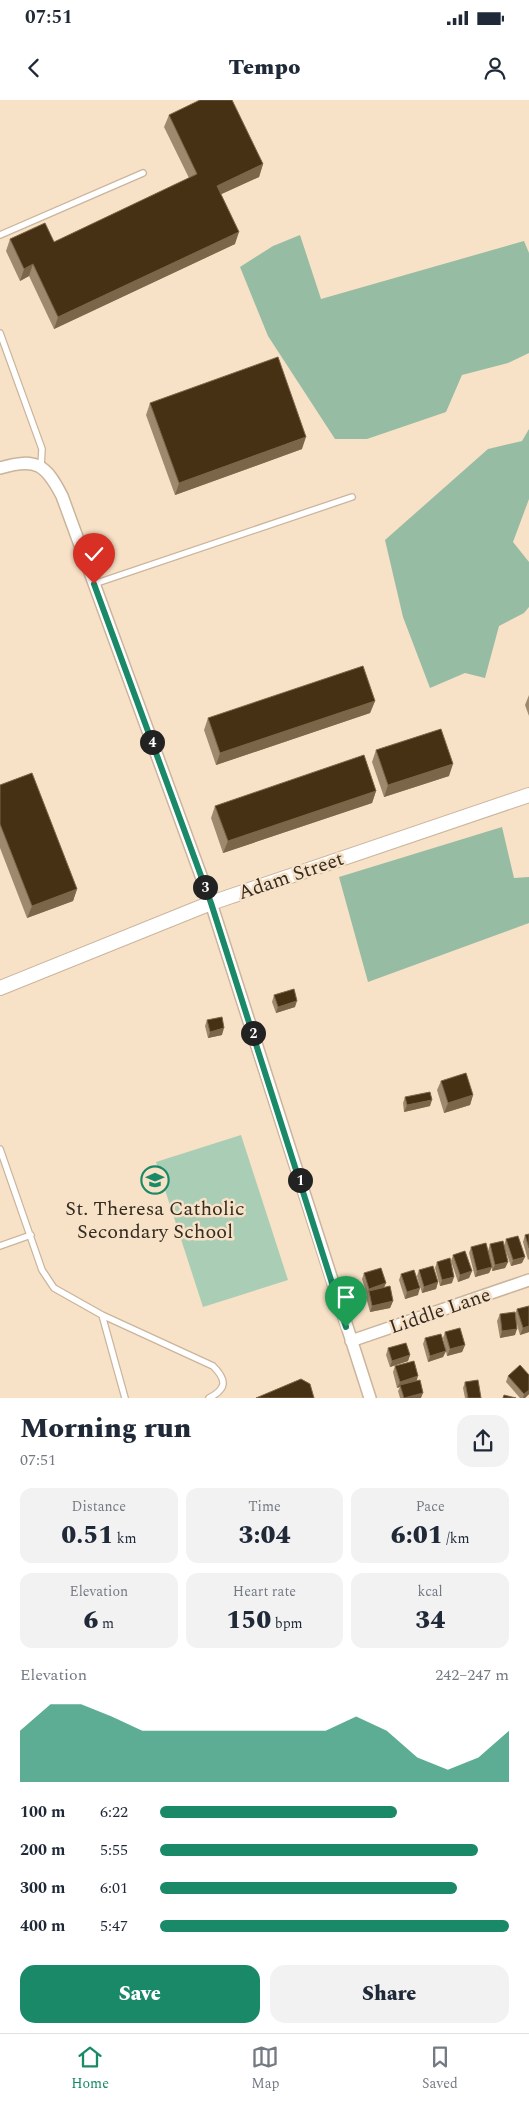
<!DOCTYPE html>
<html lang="en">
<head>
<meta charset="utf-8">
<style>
  :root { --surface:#fff; --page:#f2f2f3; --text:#1f2937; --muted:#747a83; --line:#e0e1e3; --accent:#1a8967 }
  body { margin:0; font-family:Spectral,serif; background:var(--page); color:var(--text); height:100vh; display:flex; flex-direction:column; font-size:19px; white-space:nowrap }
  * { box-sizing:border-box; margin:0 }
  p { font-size:16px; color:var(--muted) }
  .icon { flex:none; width:28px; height:28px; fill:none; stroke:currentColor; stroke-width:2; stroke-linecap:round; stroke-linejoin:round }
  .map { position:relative; height:1298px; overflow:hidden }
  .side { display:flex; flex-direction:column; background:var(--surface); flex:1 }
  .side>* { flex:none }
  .pin { position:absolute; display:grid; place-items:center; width:42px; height:42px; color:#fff; margin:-51px -21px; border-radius:50% 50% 50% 0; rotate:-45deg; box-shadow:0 0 5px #0007 }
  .pin .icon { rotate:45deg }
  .km { position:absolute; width:25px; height:25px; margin:-12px; border-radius:50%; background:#222; color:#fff; font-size:14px; line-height:25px; text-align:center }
  .round { display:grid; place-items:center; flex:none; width:52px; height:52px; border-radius:15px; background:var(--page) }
  .head { display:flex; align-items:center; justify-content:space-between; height:85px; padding:0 20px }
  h1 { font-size:28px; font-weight:800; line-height:38px }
  .figures { display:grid; grid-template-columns:repeat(3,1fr); gap:8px; height:85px; padding:5px 20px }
  .figures div { display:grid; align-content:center; border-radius:12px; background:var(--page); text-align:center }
  .figures b { font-size:25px; font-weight:800 }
  .figures small { font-size:14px; font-weight:400 }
  .figures p { font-size:14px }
  .chart { height:140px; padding:10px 20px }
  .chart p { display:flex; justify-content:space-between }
  .chart svg { width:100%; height:90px; margin-top:5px; fill:var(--accent); opacity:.7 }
  .action { display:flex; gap:10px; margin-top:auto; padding:10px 20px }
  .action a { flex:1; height:58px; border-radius:15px; background:var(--accent); color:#fff; font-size:20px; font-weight:800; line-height:58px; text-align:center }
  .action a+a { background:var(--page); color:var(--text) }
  ul { padding:0 20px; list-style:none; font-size:16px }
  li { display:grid; grid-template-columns:80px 60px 1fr; align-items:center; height:38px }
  li i { height:12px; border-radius:6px; background:var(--accent) }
  .status { display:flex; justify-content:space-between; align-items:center; height:35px; padding:0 25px; background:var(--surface); direction:ltr }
  .status svg { height:14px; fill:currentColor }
  header { display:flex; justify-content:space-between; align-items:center; height:65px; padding:0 20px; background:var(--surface); font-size:22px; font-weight:800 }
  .dock { display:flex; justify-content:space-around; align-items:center; height:70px; border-top:1px solid var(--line); background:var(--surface); font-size:14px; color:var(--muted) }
  .dock a { display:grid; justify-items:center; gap:2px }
  .dock .selected { color:var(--accent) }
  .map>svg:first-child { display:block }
  .green { fill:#aacdb6 }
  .forest { fill:#97bca4 }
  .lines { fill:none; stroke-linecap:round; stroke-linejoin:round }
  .service-casing { stroke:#cab59c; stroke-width:8 }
  .minor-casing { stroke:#cab59c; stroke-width:14 }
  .tertiary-casing { stroke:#cab59c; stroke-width:16 }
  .service { stroke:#fff; stroke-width:5.5 }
  .minor { stroke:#fff; stroke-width:11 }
  .tertiary { stroke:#fff; stroke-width:14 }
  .wall { fill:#9e896e }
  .shaded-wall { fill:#7b664a }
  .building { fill:#463115; stroke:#7b664a }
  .route-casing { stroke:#fff; stroke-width:10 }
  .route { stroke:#1a8967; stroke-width:6 }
  .labels { text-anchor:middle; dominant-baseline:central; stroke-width:5; stroke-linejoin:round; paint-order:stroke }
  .street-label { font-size:20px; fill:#342c22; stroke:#f7e1c7 }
  .poi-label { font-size:20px; fill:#342c22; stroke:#f7e1c7 }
</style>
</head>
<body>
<div class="status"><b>07:51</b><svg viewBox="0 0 49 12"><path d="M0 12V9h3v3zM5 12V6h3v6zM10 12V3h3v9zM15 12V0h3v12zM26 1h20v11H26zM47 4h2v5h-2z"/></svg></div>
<header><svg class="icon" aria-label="back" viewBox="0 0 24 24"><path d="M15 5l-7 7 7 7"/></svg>Tempo<svg class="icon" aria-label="person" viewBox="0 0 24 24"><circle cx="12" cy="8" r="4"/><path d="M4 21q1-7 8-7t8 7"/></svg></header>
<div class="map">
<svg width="529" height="1298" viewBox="0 0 529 1298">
  <rect width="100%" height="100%" fill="#f7e1c7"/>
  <path class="green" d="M 241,1035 L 288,1180 L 203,1207 L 156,1062 Z"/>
  <path class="forest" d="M 300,135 L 321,199 L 524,141 L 529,153 L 529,253 L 508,263 L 462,275 L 446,312 L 367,339 L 335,339 L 268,236 L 240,167 L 273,146 Z
    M 529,329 L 529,399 L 513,442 L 529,462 L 529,507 L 524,513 L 499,526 L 485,578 L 465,573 L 430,588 L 403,517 L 385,440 L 488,349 L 522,341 Z
    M 502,727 L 514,778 L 529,777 L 529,823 L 368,882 L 339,777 Z"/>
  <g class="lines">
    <g class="service-casing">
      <path id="service" d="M 0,135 L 143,73
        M 0,233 L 42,349 L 41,366
        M 94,484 L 352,397
        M 0,1049 L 42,1170 L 54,1188 L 102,1215
        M 0,1146 L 31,1135
        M 125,1298 L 102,1215 L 213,1266 C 227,1280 227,1289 209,1298"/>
    </g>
    <g class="minor-casing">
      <path id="minor" d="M 0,368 C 37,357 46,365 62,396 L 211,803 L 370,1298
        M 351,1241 L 529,1180"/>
    </g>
    <g class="tertiary-casing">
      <path id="tertiary" d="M 0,888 L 211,803 L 529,695"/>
    </g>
    <use href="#service" class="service"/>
    <use href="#minor" class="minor"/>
    <use href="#tertiary" class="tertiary"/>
  </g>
  <path class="wall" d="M 169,15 L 263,64 L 259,77 L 221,94 L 235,144 L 54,229 L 29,176 L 20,181 L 6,151 L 10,139 L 54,142 L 189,78 L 164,27 Z
    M 150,303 L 302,349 L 175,395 L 146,315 Z
    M 529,595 L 529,616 L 525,605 Z
    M 375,601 L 370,613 L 216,665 L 204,630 L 208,618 Z
    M 376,650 L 449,676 L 384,697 L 372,662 Z
    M 0,685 L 77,789 L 73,801 L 27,818 L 0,748 Z
    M 376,691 L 372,703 L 223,753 L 211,718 L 215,706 Z
    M 274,895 L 295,907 L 276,913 L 272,902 Z
    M 207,920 L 222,935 L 208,938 L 205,926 Z
    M 441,981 L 473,995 L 470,1005 L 444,1013 L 437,990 Z
    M 405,997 L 430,1006 L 404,1012 L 403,1003 Z
    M 529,1134 L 529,1159 L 528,1160 L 523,1142 L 525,1135 Z
    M 506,1139 L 522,1163 L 511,1166 L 504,1146 Z
    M 490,1144 L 508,1162 L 505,1168 L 492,1171 L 492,1167 L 489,1173 L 475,1177 L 469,1153 L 471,1147 L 488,1151 Z
    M 453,1155 L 472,1171 L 469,1178 L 458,1182 L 451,1161 Z
    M 437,1162 L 452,1183 L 440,1186 L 435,1168 Z
    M 419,1170 L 438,1182 L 436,1189 L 422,1193 L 417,1176 Z
    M 364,1173 L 386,1183 L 384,1188 L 393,1201 L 390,1208 L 370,1212 L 366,1197 L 367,1195 L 362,1179 Z
    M 401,1174 L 418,1195 L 405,1199 L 399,1180 Z
    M 529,1206 L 529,1232 L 520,1235 L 516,1221 L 515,1235 L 500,1238 L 497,1221 L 500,1214 L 515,1214 L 517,1209 Z
    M 445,1232 L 465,1245 L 462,1252 L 447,1256 L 443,1238 Z
    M 425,1238 L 446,1251 L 443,1257 L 428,1262 L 423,1244 Z
    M 388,1248 L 410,1255 L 408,1261 L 390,1267 L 386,1255 Z
    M 395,1266 L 417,1281 L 421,1298 L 400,1298 L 398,1291 L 400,1287 L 397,1288 L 393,1272 Z
    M 529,1275 L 529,1294 L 525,1298 L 520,1298 L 506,1282 L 508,1276 Z
    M 465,1282 L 481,1298 L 465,1298 L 463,1288 Z"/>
  <path class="shaded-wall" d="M 263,64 L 259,77 L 213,98 L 217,86 Z
    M 239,132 L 235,144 L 54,229 L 58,217 Z
    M 33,164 L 29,176 L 20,181 L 24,169 Z
    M 306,337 L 302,349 L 175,395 L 179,383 Z
    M 375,601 L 370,613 L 216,665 L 220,653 Z
    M 453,664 L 449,676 L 384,697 L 388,685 Z
    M 376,691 L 372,703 L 223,753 L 228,741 Z
    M 77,789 L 73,801 L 27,818 L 32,806 Z
    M 297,901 L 295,907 L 276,913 L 278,907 Z
    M 224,928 L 222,935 L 208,938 L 210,932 Z
    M 473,995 L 470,1005 L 444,1013 L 448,1003 Z
    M 432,1000 L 430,1006 L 404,1012 L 407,1005 Z
    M 525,1157 L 522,1163 L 511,1166 L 513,1160 Z
    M 508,1162 L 505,1168 L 492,1171 L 495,1165 Z
    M 492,1167 L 489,1173 L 475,1177 L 477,1171 Z
    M 472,1171 L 469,1178 L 458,1182 L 460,1175 Z
    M 454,1177 L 452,1183 L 440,1186 L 442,1180 Z
    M 438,1182 L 436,1189 L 422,1193 L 424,1187 Z
    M 386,1183 L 383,1189 L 369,1191 L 367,1195 L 369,1189 Z
    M 420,1188 L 418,1195 L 405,1199 L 407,1192 Z
    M 393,1201 L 390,1208 L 370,1212 L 372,1206 Z
    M 529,1226 L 529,1232 L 520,1235 L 523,1228 Z
    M 517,1229 L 515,1235 L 500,1238 L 502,1231 Z
    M 465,1245 L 462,1252 L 447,1256 L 450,1249 Z
    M 446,1251 L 443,1257 L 428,1262 L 430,1256 Z
    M 410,1255 L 408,1261 L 390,1267 L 392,1261 Z
    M 418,1276 L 416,1283 L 400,1285 L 400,1287 L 397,1288 L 400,1282 Z
    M 529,1290 L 529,1294 L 525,1298 L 523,1298 L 524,1294 Z
    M 423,1293 L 421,1298 L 403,1298 Z"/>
  <path class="building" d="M 200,0 L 232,0 L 263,64 L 217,86 L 239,132 L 58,217 L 33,164 L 24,169 L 10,139 L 45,123 L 54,142 L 197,74 L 169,15 Z
    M 278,257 L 306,337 L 179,383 L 150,303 Z
    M 363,566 L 375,601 L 220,653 L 208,618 Z
    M 441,629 L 453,664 L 388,685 L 376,650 Z
    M 364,655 L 376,691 L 228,741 L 215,706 Z
    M 32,673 L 77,789 L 32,806 L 0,724 L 0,685 Z
    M 294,889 L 297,901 L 278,907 L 274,895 Z
    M 222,917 L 224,928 L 210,932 L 207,920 Z
    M 466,973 L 473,995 L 448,1003 L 441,981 Z
    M 430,992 L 432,1000 L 407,1005 L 405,997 Z
    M 529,1134 L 529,1148 L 525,1135 Z
    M 518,1136 L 525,1157 L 513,1160 L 506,1139 Z
    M 503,1141 L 508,1162 L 495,1165 L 490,1144 Z
    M 486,1143 L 492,1167 L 477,1171 L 471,1147 Z
    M 465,1151 L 472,1171 L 460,1175 L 453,1155 Z
    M 450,1158 L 454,1177 L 442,1180 L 437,1162 Z
    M 433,1166 L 438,1182 L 424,1187 L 419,1170 Z
    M 381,1168 L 386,1183 L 369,1189 L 364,1173 Z
    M 414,1170 L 420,1188 L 407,1192 L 401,1174 Z
    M 390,1186 L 393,1201 L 372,1206 L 369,1191 Z
    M 529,1206 L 529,1226 L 523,1228 L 517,1209 Z
    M 515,1212 L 517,1229 L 502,1231 L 500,1214 Z
    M 460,1228 L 465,1245 L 450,1249 L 445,1232 Z
    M 441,1234 L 446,1251 L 430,1256 L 425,1238 Z
    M 406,1243 L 410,1255 L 392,1261 L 388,1248 Z
    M 414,1261 L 418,1276 L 400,1282 L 395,1266 Z
    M 520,1265 L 529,1275 L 529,1290 L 524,1294 L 508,1276 Z
    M 301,1279 L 310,1284 L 314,1298 L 256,1298 Z
    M 420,1280 L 423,1293 L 404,1298 L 400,1285 Z
    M 478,1280 L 481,1298 L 468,1298 L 465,1282 Z
    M 504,1295 L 516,1298 L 503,1298 Z"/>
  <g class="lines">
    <g class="route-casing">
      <path id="route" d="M 94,484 L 211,803 L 346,1227"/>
    </g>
    <use href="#route" class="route"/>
  </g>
  <defs>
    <g id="school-ring" transform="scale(1.4375)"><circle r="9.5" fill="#f7e1c7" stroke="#1a8967" stroke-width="1.5"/><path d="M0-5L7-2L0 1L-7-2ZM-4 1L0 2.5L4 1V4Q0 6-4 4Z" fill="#1a8967"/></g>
  </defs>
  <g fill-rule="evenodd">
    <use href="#school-ring" x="155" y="1080"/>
  </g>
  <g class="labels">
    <g class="street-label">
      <text transform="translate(291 776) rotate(-19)">Adam Street</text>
      <text transform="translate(440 1211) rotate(-19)">Liddle Lane</text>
    </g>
    <g class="poi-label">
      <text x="155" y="1109">St. Theresa Catholic<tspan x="155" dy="23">Secondary School</tspan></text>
    </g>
  </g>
</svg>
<div class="pin" style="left:346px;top:1227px;background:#1e9e55"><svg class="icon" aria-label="arrive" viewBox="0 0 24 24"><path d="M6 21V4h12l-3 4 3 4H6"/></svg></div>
<div class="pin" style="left:94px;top:484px;background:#d93025"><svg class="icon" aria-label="check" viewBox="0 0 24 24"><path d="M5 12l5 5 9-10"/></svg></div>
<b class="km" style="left:300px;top:1080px">1</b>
<b class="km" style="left:253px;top:933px">2</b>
<b class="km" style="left:205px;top:787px">3</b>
<b class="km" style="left:152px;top:642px">4</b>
</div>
<section class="side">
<div class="head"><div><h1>Morning run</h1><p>07:51</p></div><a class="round"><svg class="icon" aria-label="share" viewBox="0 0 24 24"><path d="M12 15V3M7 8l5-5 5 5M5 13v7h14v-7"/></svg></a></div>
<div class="figures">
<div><p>Distance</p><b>0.51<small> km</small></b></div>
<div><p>Time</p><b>3:04</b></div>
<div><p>Pace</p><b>6:01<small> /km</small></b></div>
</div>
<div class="figures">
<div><p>Elevation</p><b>6<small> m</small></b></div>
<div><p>Heart rate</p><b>150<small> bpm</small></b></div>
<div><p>kcal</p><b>34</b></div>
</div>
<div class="chart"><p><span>Elevation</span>242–247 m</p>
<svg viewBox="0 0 160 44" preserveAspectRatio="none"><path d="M0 44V19L10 6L20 6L30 12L40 19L50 19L60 19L70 19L80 19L90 19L100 19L110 12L120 19L130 32L140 38L150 32L160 19V44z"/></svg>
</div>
<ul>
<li><b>100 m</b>6:22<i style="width:68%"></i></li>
<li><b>200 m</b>5:55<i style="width:91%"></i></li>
<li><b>300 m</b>6:01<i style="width:85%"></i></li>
<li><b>400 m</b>5:47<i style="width:100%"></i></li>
</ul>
<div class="action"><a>Save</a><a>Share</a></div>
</section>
<nav class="dock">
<a class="selected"><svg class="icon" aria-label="home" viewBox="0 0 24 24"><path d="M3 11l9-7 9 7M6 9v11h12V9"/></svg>Home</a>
<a><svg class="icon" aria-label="map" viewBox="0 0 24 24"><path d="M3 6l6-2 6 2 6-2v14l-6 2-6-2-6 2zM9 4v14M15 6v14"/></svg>Map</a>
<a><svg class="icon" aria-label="saved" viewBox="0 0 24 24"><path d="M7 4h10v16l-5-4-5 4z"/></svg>Saved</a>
</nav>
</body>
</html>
